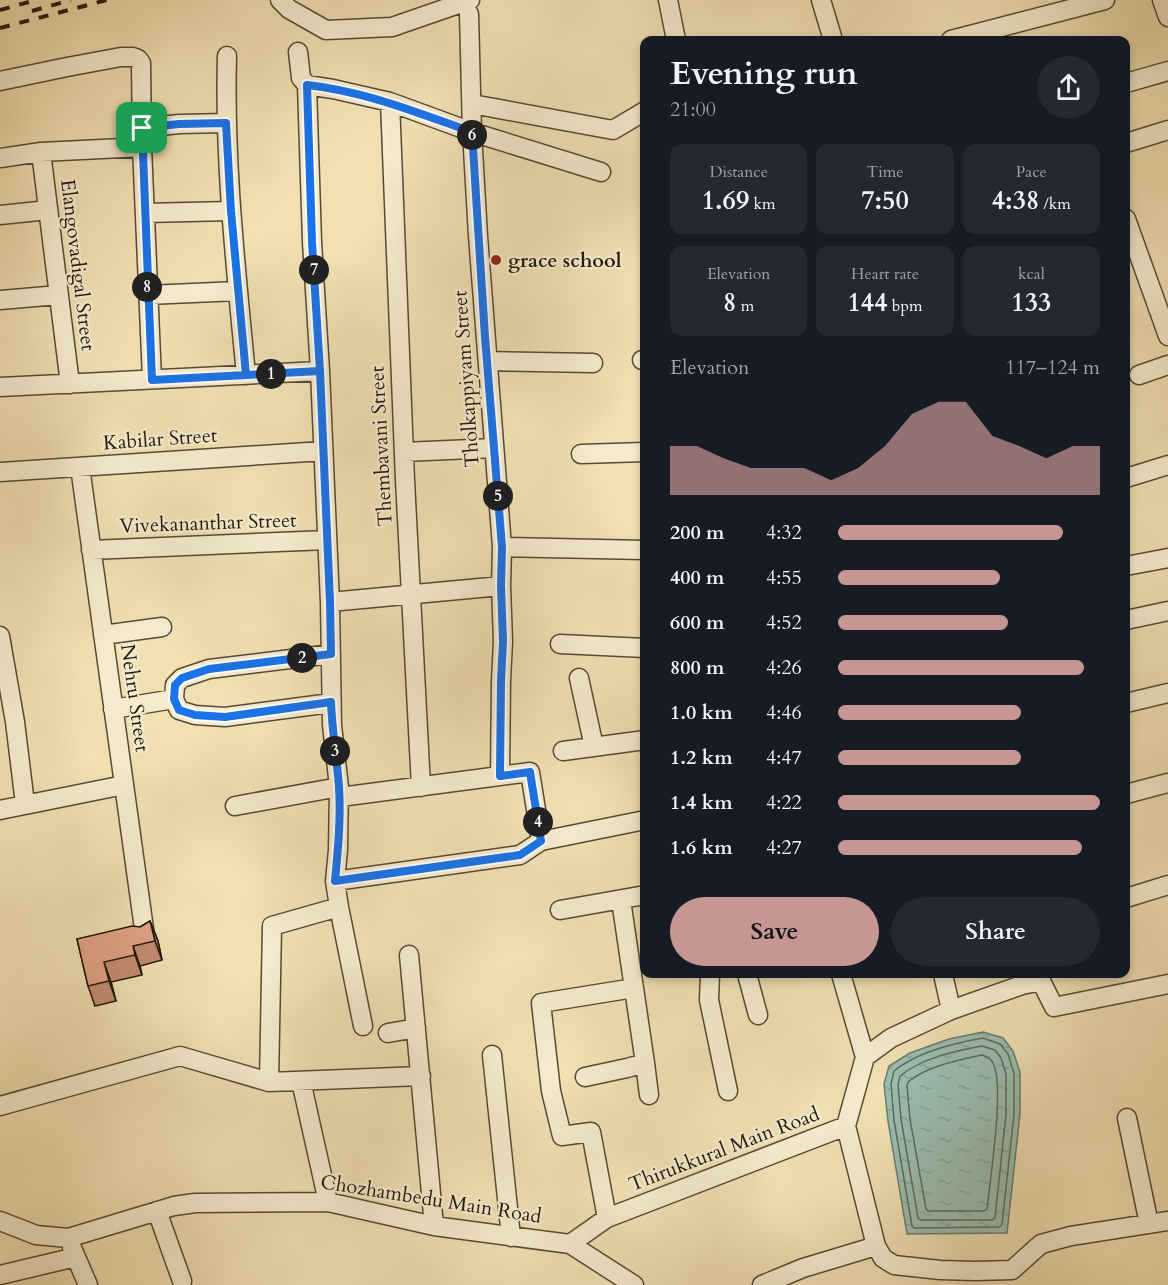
<!DOCTYPE html>
<html lang="en">
<head>
<meta charset="utf-8">
<style>
  :root { --surface:#171b24; --page:#242831; --text:#f1f3f6; --muted:#9ea1a6; --accent:#c59692 }
  body { margin:0; font-family:Cardo,serif; background:var(--page); color:var(--text); height:100vh; display:flex; flex-direction:column; font-size:22px; white-space:nowrap }
  * { box-sizing:border-box; margin:0 }
  p { font-size:20px; color:var(--muted) }
  .icon { flex:none; width:33px; height:33px; fill:none; stroke:currentColor; stroke-width:2; stroke-linecap:round; stroke-linejoin:round }
  .map { position:relative; flex:1; overflow:hidden }
  .details { position:absolute; left:640px; top:36px; width:490px; height:942px; display:flex; flex-direction:column; background:var(--surface); border-radius:12px; box-shadow:0 3px 9px #0003 }
  .details>* { flex:none }
  .pin { position:absolute; display:grid; place-items:center; width:51px; height:51px; color:#fff; margin:-26px; border-radius:12px; box-shadow:0 3px 9px #0006 }
  .km { position:absolute; width:30px; height:30px; margin:-15px; border-radius:50%; background:#222; color:#fff; font-size:16px; line-height:30px; text-align:center }
  .round { display:grid; place-items:center; flex:none; width:63px; height:63px; border-radius:32px; background:var(--page) }
  .overview { display:flex; align-items:center; justify-content:space-between; height:102px; padding:0 30px }
  h1 { font-size:33px; font-weight:700; line-height:45px }
  .stats { display:grid; grid-template-columns:repeat(3,1fr); gap:9px; height:102px; padding:6px 30px }
  .stats div { display:grid; align-content:center; border-radius:12px; background:var(--page); text-align:center }
  .stats b { font-size:26px; font-weight:700 }
  .stats small { font-size:16px; font-weight:400 }
  .stats p { font-size:16px }
  .chart { height:168px; padding:12px 30px }
  .chart p { display:flex; justify-content:space-between }
  .chart svg { width:100%; height:108px; margin-top:6px; fill:var(--accent); opacity:.7 }
  .button { display:flex; gap:12px; margin-top:auto; padding:12px 30px }
  .button a { flex:1; height:69px; border-radius:36px; background:var(--accent); color:#111; font-size:24px; font-weight:700; line-height:69px; text-align:center }
  .button a+a { background:var(--page); color:var(--text) }
  ul { padding:0 30px; list-style:none; font-size:20px }
  li { display:grid; grid-template-columns:96px 72px 1fr; align-items:center; height:45px }
  li i { height:15px; border-radius:8px; background:var(--accent) }
  .map>svg:first-child { display:block }
  .water { fill:url(#water-ripples); stroke:#6a7b6e; stroke-width:1.5 }
  .lines { fill:none; stroke-linecap:round; stroke-linejoin:round }
  .shore { stroke:#5e6a5e; stroke-width:1.5 }
  .minor-casing { stroke:#564a35; stroke-width:21 }
  .minor { stroke:#f5ebcd; stroke-width:18 }
  .rail { stroke:#22180b; stroke-width:4; stroke-dasharray:10 10; stroke-linecap:butt }
  .wall { fill:#c28b73; stroke:#22180b; stroke-width:1.5 }
  .shaded-wall { fill:#9e715e; stroke:#22180b; stroke-width:1.5 }
  .building { fill:#e1a286; stroke:#22180b; stroke-width:1.5 }
  .route-casing { stroke:#fff; stroke-width:12 }
  .route { stroke:#1a73e8; stroke-width:8 }
  .poi-dot { fill:#8f2418; stroke:#f5ebcd; stroke-width:2 }
  .labels { text-anchor:middle; dominant-baseline:central; stroke-width:4.5; stroke-linejoin:round; paint-order:stroke }
  .poi-label { font-size:20px; font-weight:bold; fill:#22180b; stroke:#f5ebcd; text-anchor:start }
  .street-label { font-size:20px; fill:#22180b; stroke:#f5ebcd }
</style>
</head>
<body>
<div class="map">
<svg width="1168" height="1285" viewBox="0 0 1168 1285">
  <defs>
    <pattern id="water-ripples" width="26" height="14" patternUnits="userSpaceOnUse" patternTransform="scale(1.5)"><rect width="26" height="14" fill="#9abdb0"/><path d="M2 4q2-2 4 0t4 0M15 11q2-2 4 0t4 0" fill="none" stroke="#84a296"/></pattern>
  </defs>
  <rect width="100%" height="100%" fill="#f0e0b2"/>
  <filter id="stains"><feTurbulence type="fractalNoise" baseFrequency=".00333" numOctaves="4"/><feColorMatrix values="0 0 0 0 .2 0 0 0 0 .09 0 0 0 0 .02 0 0 0 .5 -.17"/></filter>
  <radialGradient id="worn" r=".72"><stop offset=".6" stop-color="#630" stop-opacity="0"/><stop offset="1" stop-color="#630" stop-opacity=".3"/></radialGradient>
  <path class="water" d="M 983,1032 L 1003,1038 L 1013,1051 L 1020,1072 L 1020,1114 L 1007,1233 L 907,1234 L 888,1121 L 884,1084 L 889,1066 L 910,1053 L 949,1039 Z"/>
  <g class="lines">
    <path class="shore" d="M 983,1038 L 1000,1044 L 1008,1054 L 1014,1073 L 1014,1114 L 1002,1225 L 999,1227 L 914,1228 L 912,1226 L 894,1120 L 891,1084 L 894,1071 C 917,1052 954,1043 983,1038 Z
      M 982,1046 L 995,1050 L 1001,1058 L 1006,1074 L 1006,1114 L 995,1218 L 992,1220 L 920,1220 L 918,1218 L 901,1119 L 898,1085 L 900,1076 C 922,1058 955,1051 982,1046 Z
      M 982,1055 C 987,1057 991,1058 993,1063 C 1005,1086 990,1179 987,1209 L 984,1211 L 928,1211 L 926,1209 L 910,1119 L 907,1086 L 908,1082 C 927,1066 959,1060 982,1055 Z"/>
    <g class="minor-casing">
      <path id="minor" d="M 280,0 L 289,9 L 326,30 L 392,27 L 470,0
        M 668,0 L 676,40
        M 821,0 L 833,40
        M 1162,0 L 1168,17
        M 469,14 L 472,132 L 478,236 L 502,547 L 501,586 L 503,641 L 501,681 L 500,776
        M 951,40 L 1105,0
        M 298,52 L 301,78 L 307,85 L 312,242 L 320,371 L 330,602 L 332,725 L 339,787 L 338,850 L 335,881 L 339,907 L 363,1026
        M 227,56 C 224,163 236,269 246,375
        M 0,81 L 67,67 L 121,57 L 133,57 L 138,59 L 141,63 L 142,147 L 152,379
        M 1126,83 L 1168,71
        M 307,85 L 333,89 L 390,102 L 472,132 L 601,172
        M 390,102 L 405,480 L 421,787
        M 472,104 L 613,130 L 645,111
        M 142,128 L 179,124 L 226,123
        M 1126,143 L 1168,130
        M 41,152 L 70,384
        M 0,158 L 41,152 L 142,147
        M 145,213 L 231,211
        M 0,215 L 48,210
        M 1126,219 L 1168,336
        M 148,295 L 238,291
        M 0,300 L 59,295
        M 642,360 L 645,360
        M 488,361 L 593,363
        M 1139,375 L 1168,365
        M 0,387 L 320,371
        M 404,452 L 494,448
        M 581,454 L 645,452
        M 80,467 L 145,936
        M 0,472 L 323,451
        M 1126,478 L 1168,465
        M 502,547 L 645,550
        M 91,550 L 327,540
        M 1126,566 L 1168,558
        M 330,602 L 501,586
        M 1126,620 L 1168,611
        M 103,635 L 162,627
        M 0,636 L 15,722 L 25,804
        M 560,644 L 645,648
        M 579,678 L 594,747
        M 174,699 L 179,710 L 195,715 L 225,717 L 331,703
        M 1126,703 L 1168,693
        M 113,709 L 174,699 L 175,685 L 182,678 L 209,669 L 331,654
        M 563,751 L 645,740
        M 1126,794 L 1168,783
        M 340,797 L 530,772 L 541,841
        M 235,806 L 339,787
        M 0,810 L 124,785
        M 335,881 L 520,855 L 541,841 L 645,820
        M 1126,898 L 1168,885
        M 621,900 L 645,1063
        M 560,910 L 645,895
        M 409,955 L 434,1226
        M 710,974 L 709,1000 L 728,1091
        M 747,974 L 758,1015
        M 841,974 L 865,1057
        M 943,974 L 951,1010
        M 1041,981 L 1054,1007 L 1168,984
        M 388,1033 L 416,1028
        M 492,1055 L 511,1237
        M 585,1077 L 627,1068 L 645,1063 L 649,1095
        M 301,1081 L 328,1202
        M 269,1082 L 272,926 L 339,907
        M 0,1106 L 180,1056 L 269,1082 L 421,1076
        M 1127,1118 L 1149,1224
        M 157,1211 L 182,1281
        M 607,1218 L 591,1132 L 562,1136 L 551,1091 L 541,1003 L 634,988
        M 0,1221 L 36,1235 L 68,1238 L 174,1206 L 195,1203 L 328,1202 L 434,1226 L 570,1244 L 634,1285
        M 570,1244 L 607,1218 L 846,1126 L 865,1057 L 891,1038 L 951,1010 L 1022,985 L 1041,981 L 1039,974
        M 876,1246 L 883,1258 L 894,1265 L 940,1270 L 975,1271 L 1012,1270 L 1041,1244 L 1071,1236 L 1168,1221
        M 72,1248 L 88,1285
        M 0,1275 L 76,1257
        M 762,1285 L 803,1268 L 876,1246 L 846,1126"/>
    </g>
    <use href="#minor" class="minor"/>
    <path class="rail" d="M 0,10 L 36,0
      M 32,11 L 71,0
      M 0,28 L 107,0"/>
  </g>
  <path class="wall" d="M 150,921 L 158,941 L 162,960 L 140,966 L 142,975 L 111,982 L 116,1001 L 95,1006 L 88,986 L 77,939 L 140,927 Z"/>
  <path class="shaded-wall" d="M 150,921 L 158,941 L 162,960 L 155,941 Z
    M 133,946 L 140,966 L 142,975 L 135,955 Z
    M 104,962 L 111,982 L 116,1001 L 109,981 Z"/>
  <path class="building" d="M 150,921 L 155,941 L 133,946 L 135,955 L 104,962 L 109,981 L 88,986 L 77,939 L 132,926 L 140,927 Z"/>
  <g class="lines">
    <g class="route-casing">
      <path id="route" d="M 142,128 L 179,124 L 226,123 L 231,211 L 246,375 L 320,371 L 330,602 L 331,654 L 209,669 L 182,678 L 175,685 L 174,699 L 179,710 L 195,715 L 225,717 L 331,702 C 332,731 337,759 339,787 C 341,818 338,850 335,881 L 520,855 L 541,841 L 530,772 L 500,776 L 501,681 L 503,641 L 501,586 L 502,547 L 485,337 L 472,132 C 418,113 364,91 307,85 L 312,242 L 320,371 C 264,374 208,377 152,380 L 142,128"/>
    </g>
    <use href="#route" class="route"/>
  </g>
  <circle class="poi-dot" cx="496" cy="260" r="6"/>
  <g class="labels">
    <g class="poi-label">
      <text x="508" y="260">grace school</text>
    </g>
    <g class="street-label">
      <text transform="translate(78 265) rotate(83)">Elangovadigal Street</text>
      <text transform="translate(466 379) rotate(-94)">Tholkappiyam Street</text>
      <text transform="translate(160 439) rotate(-4)">Kabilar Street</text>
      <text transform="translate(381 446) rotate(-93)">Thembavani Street</text>
      <text transform="translate(208 523) rotate(-2)">Vivekananthar Street</text>
      <text transform="translate(135 698) rotate(82)">Nehru Street</text>
      <text transform="translate(724 1149) rotate(-21)">Thirukkural Main Road</text>
      <text transform="translate(431 1199) rotate(9)">Chozhambedu Main Road</text>
    </g>
  </g>
  <rect width="100%" height="100%" filter="url(#stains)"/>
  <rect width="100%" height="100%" fill="url(#worn)"/>
</svg>
<div class="pin" style="left:142px;top:128px;background:#1e9e55"><svg class="icon" aria-label="arrive" viewBox="0 0 24 24"><path d="M6 21V4h12l-3 4 3 4H6"/></svg></div>
<b class="km" style="left:271px;top:374px">1</b>
<b class="km" style="left:302px;top:658px">2</b>
<b class="km" style="left:335px;top:751px">3</b>
<b class="km" style="left:538px;top:822px">4</b>
<b class="km" style="left:498px;top:496px">5</b>
<b class="km" style="left:472px;top:135px">6</b>
<b class="km" style="left:314px;top:270px">7</b>
<b class="km" style="left:147px;top:287px">8</b>
<section class="details">
<div class="overview"><div><h1>Evening run</h1><p>21:00</p></div><a class="round"><svg class="icon" aria-label="share" viewBox="0 0 24 24"><path d="M12 15V3M7 8l5-5 5 5M5 13v7h14v-7"/></svg></a></div>
<div class="stats">
<div><p>Distance</p><b>1.69<small> km</small></b></div>
<div><p>Time</p><b>7:50</b></div>
<div><p>Pace</p><b>4:38<small> /km</small></b></div>
</div>
<div class="stats">
<div><p>Elevation</p><b>8<small> m</small></b></div>
<div><p>Heart rate</p><b>144<small> bpm</small></b></div>
<div><p>kcal</p><b>133</b></div>
</div>
<div class="chart"><p><span>Elevation</span>117–124 m</p>
<svg viewBox="0 0 160 44" preserveAspectRatio="none"><path d="M0 44V24L10 24L20 29L30 33L40 33L50 33L60 38L70 33L80 24L90 11L100 6L110 6L120 20L130 24L140 29L150 24L160 24V44z"/></svg>
</div>
<ul>
<li><b>200 m</b>4:32<i style="width:86%"></i></li>
<li><b>400 m</b>4:55<i style="width:62%"></i></li>
<li><b>600 m</b>4:52<i style="width:65%"></i></li>
<li><b>800 m</b>4:26<i style="width:94%"></i></li>
<li><b>1.0 km</b>4:46<i style="width:70%"></i></li>
<li><b>1.2 km</b>4:47<i style="width:70%"></i></li>
<li><b>1.4 km</b>4:22<i style="width:100%"></i></li>
<li><b>1.6 km</b>4:27<i style="width:93%"></i></li>
</ul>
<div class="button"><a>Save</a><a>Share</a></div>
</section>
</div>
</body>
</html>
